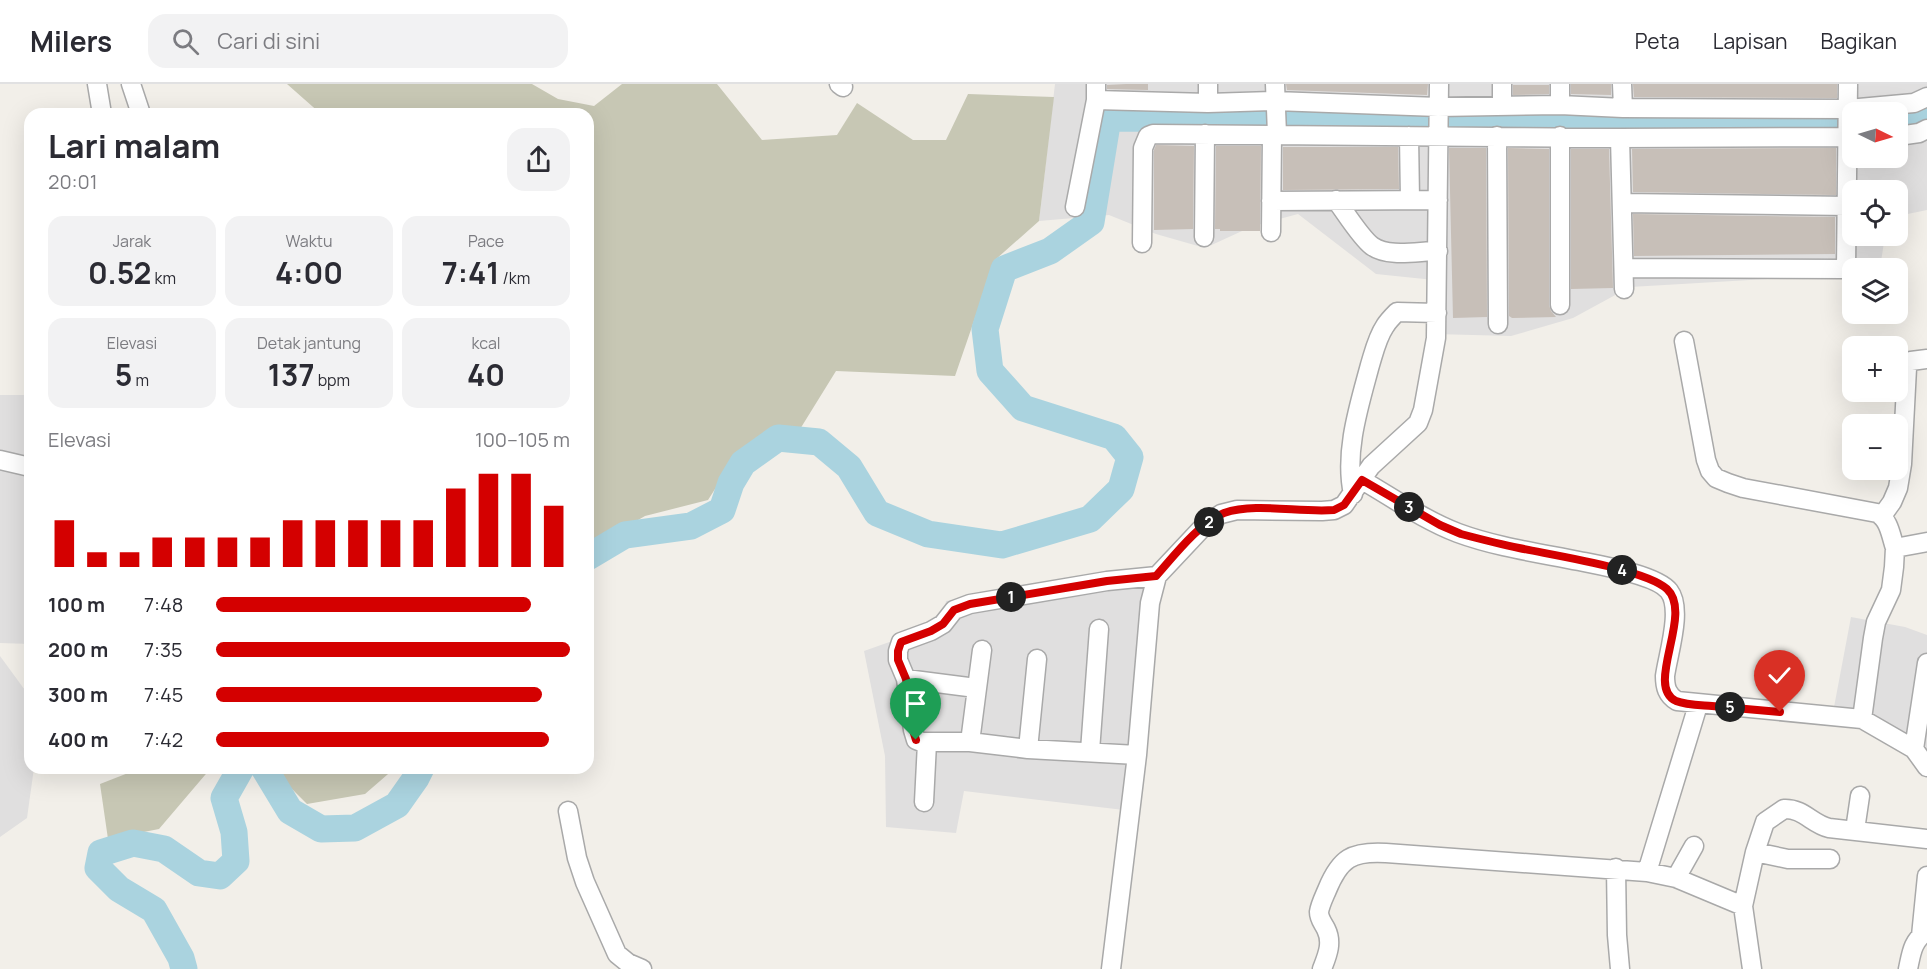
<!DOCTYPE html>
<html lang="id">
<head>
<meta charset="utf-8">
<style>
  :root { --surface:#fff; --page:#f2f2f3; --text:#2b2b33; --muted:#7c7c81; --line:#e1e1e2; --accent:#d40000 }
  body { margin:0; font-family:Manrope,sans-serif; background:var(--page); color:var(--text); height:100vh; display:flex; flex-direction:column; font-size:22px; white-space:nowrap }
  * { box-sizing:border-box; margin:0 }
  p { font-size:20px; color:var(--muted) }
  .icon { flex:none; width:33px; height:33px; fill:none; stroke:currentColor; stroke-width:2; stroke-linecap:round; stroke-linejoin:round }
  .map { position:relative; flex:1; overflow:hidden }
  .details { position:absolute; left:24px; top:24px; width:570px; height:666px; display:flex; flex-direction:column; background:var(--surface); border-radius:18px; box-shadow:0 6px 24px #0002 }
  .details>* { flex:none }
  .needle { width:39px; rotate:95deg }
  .controls { position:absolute; left:1842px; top:18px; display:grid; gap:12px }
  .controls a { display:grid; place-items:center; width:66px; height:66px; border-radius:12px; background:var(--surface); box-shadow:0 6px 24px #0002; font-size:30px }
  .pin { position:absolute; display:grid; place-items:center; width:51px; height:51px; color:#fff; margin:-62px -26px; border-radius:50% 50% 50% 0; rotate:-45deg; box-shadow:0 0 6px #0007 }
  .pin .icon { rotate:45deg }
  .km { position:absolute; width:30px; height:30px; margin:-15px; border-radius:50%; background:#222; color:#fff; font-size:16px; line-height:30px; text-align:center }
  .round { display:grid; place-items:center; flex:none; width:63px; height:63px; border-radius:18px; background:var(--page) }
  .head { display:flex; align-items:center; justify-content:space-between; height:102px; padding:0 24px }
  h1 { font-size:33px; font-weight:700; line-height:45px }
  .stats { display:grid; grid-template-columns:repeat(3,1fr); gap:9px; height:102px; padding:6px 24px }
  .stats div { display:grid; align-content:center; border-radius:15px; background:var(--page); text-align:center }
  .stats b { font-size:30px; font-weight:700 }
  .stats small { font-size:16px; font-weight:400 }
  .stats p { font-size:16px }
  .chart { height:168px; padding:12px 24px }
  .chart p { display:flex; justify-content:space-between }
  .chart svg { width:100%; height:108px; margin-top:6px; stroke:var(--accent); stroke-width:6 }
  ul { padding:0 24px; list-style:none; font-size:20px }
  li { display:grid; grid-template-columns:96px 72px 1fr; align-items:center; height:45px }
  li i { height:15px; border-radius:8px; background:var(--accent) }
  header { display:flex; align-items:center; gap:36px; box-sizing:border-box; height:84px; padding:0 30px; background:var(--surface); border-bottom:2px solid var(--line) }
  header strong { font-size:28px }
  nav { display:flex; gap:33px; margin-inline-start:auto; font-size:21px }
  .search { width:420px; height:54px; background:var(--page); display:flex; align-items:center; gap:15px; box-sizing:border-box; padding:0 21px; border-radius:18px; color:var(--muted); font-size:22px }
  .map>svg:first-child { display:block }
  .residential { fill:#e0dfdf; fill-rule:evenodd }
  .construction { fill:#c7c7b4 }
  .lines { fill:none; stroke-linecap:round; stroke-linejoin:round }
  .river { stroke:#aad3df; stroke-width:27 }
  .building { fill:#c7bfb8 }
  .street-casing { stroke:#a9a9a9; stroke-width:21 }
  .street { stroke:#fff; stroke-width:18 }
  .route-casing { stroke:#fff; stroke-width:12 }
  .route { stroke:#d40000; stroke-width:8 }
</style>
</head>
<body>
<header>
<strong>Milers</strong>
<div class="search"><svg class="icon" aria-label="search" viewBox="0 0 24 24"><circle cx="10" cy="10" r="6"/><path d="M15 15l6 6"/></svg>Cari di sini</div>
<nav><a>Peta</a><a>Lapisan</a><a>Bagikan</a></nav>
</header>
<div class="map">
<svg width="1927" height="885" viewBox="0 0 1927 885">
  <rect width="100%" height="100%" fill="#f2efe9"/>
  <path class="residential" d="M 1055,0 L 1927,0 L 1927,126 L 1898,132 L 1898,106 L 1852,106 L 1852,152 L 1885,152 L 1880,184 L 1852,184 L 1852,190 L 1630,203 L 1573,234 L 1511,252 L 1434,250 L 1434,196 L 1376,190 L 1298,130 L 1253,142 L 1205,164 L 1156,150 L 1109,131 L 1039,137 ZM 1852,28 L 1898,28 L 1898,74 L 1852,74 Z
    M 0,311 L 30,311 L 30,560 L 0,559 Z
    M 1127,490 L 1145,507 L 1124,726 L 964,707 L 956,749 L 886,743 L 885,672 L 864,567 L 943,539 L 946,517 L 1037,501 Z
    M 1851,533 L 1905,543 L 1927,551 L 1927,680 L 1861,645 L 1831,639 Z
    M 0,572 L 30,613 L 30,684 L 34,684 L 27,734 L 0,753 Z"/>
  <path class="construction" d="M 287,0 L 532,0 L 558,15 L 594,22 L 622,0 L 717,0 L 762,56 L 837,51 L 857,19 L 913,56 L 946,56 L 968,10 L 1054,13 L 1039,137 L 995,176 L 955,292 L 836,287 L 797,350 L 756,360 L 724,391 L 708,416 L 645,432 L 588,465 L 588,30 L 321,30 Z
    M 141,684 L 211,684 L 159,745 L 108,755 L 100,700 Z
    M 271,684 L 395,684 L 365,710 L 307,720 Z"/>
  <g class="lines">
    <path class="river" d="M 1898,36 L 1922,31 L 1927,28
      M 588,473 L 625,451 L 691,442 L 722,426 L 731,399 L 743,379 L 778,354 L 819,358 L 849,383 L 877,429 L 928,450 L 1002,461 L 1090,435 L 1121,405 L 1130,373 L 1114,353 L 1023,324 L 990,287 L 985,245 L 1004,185 L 1050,167 L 1091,138 L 1108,34 L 1852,36
      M 264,684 L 290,727 L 321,745 L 355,744 L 397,721 L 416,694 L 421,684
      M 184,885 L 181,874 L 154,826 L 119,805 L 98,784 L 101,769 L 133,759 L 164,765 L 199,789 L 220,792 L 236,777 L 234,748 L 224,714 L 241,684"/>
  </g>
  <path class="building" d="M 1126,0 L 1148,0 L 1148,6 L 1107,5 L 1107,1 Z
    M 1286,0 L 1428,0 L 1427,11 L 1287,6 Z
    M 1571,0 L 1611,0 L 1611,11 L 1571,10 Z
    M 1633,0 L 1837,0 L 1837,14 L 1634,13 Z
    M 1513,1 L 1549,1 L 1549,10 L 1513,11 Z
    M 1156,61 L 1194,62 L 1193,145 L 1154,146 L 1154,66 Z
    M 1216,62 L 1261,62 L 1260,147 L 1220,147 L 1220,145 L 1215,145 Z
    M 1283,63 L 1398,63 L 1399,105 L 1283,106 Z
    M 1449,64 L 1486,64 L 1487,233 L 1453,234 Z
    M 1508,64 L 1549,65 L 1549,221 L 1551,227 L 1556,233 L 1512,234 L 1509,232 Z
    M 1836,64 L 1836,111 L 1633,108 L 1632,65 Z
    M 1571,65 L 1609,65 L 1613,204 L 1571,205 Z
    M 1633,130 L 1835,133 L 1835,170 L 1634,172 Z"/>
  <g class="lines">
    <g class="street-casing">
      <path id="street" d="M 97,0 L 102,30
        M 131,0 L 141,30
        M 839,0 L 843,3
        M 1275,0 L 1277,50
        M 1502,0 L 1502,21
        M 1622,0 L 1623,24
        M 1096,16 L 1208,19 L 1275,17 L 1438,23 L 1560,21 L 1623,24 L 1848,25 L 1914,19 L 1927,13
        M 1208,19 L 1208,0
        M 1560,21 L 1560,0
        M 1409,52 L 1410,116
        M 1497,52 L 1498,240
        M 1898,52 L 1919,49 L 1927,45
        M 1620,54 L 1624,205
        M 1336,116 C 1345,128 1361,154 1372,162 C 1389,174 1418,167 1438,167
        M 1271,117 L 1438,116
        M 1622,119 L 1848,122
        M 1075,123 L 1096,16 L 1096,0
        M 1271,148 L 1272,51
        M 1204,153 L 1205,50
        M 1142,159 L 1143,64 L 1148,52 L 1153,50 L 1620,54 L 1852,53
        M 1624,184 L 1846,185 L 1848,0
        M 1560,221 L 1560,52
        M 1684,257 L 1706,376 L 1710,387 L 1716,394 L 1728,399 L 1743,404 L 1877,429 C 1889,435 1891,452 1895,464 L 1927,458
        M 0,376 L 30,383
        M 1362,396 C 1393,414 1424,436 1458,449 C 1496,463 1539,469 1579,477 C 1599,481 1657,491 1669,507 C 1683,525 1668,570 1665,592 C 1665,603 1667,611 1677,617 L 1862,635 L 1914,665 L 1927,683
        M 1353,410 C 1344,368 1359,322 1370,281 C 1374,268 1377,254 1385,242 C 1388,237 1393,232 1397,228 L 1437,229
        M 1882,432 L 1892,418 L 1898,404 L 1902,380 L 1907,284 L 1911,277 L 1927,275
        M 906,595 L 976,604
        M 1862,635 L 1873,554 L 1876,538 L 1891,506 L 1894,483 L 1895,464
        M 970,658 L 982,566
        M 1028,665 L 1037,575
        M 1914,665 L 1927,579
        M 1090,667 L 1099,545
        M 1137,671 L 1028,665 L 970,658 L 921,658 L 916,656 L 913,646 L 906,595 L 898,576 L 898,567 L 901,558 L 931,547 L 943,540 L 954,526 L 970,520 L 1107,497 L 1157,492
        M 924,718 L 927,659
        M 568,727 L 577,774 L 585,798 L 617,870 L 628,879 L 642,885
        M 1855,746 L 1860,712
        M 1755,768 L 1788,775 L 1830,775
        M 1616,784 L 1617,851 L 1620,885
        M 1647,788 L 1698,621
        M 1676,794 L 1694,762
        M 1743,822 L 1752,885
        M 1921,852 L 1927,792
        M 1111,885 L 1137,671 L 1150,519 L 1157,492 L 1204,442 L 1221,430 L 1237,426 L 1322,427 L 1334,426 L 1344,421 L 1371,382 L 1418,339 L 1423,326 L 1436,254 L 1439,0
        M 1322,885 C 1327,872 1333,859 1326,845 C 1323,839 1319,835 1319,828 C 1320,821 1324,813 1327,806 C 1340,774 1352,767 1386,769 L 1647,788 L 1676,794 L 1743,822 L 1755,768 L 1765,738 L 1784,725 C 1803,724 1812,740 1829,744 L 1927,755
        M 1908,885 C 1912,866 1912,859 1927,846"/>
    </g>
    <use href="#street" class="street"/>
  </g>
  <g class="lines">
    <g class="route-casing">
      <path id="route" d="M 916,656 L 913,646 L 906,595 L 898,576 L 898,567 L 901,558 L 931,547 L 943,540 L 954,526 L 970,520 L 1107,497 L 1156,492 C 1173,473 1200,438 1224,429 C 1256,418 1300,429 1334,426 L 1344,421 L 1362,396 L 1440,441 L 1461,450 C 1480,455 1499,460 1519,464 C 1551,471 1645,485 1667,505 C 1694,530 1644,602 1676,617 C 1686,621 1700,621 1712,622 C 1735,624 1757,626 1780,628"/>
    </g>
    <use href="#route" class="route"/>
  </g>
</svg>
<div class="controls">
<a><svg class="needle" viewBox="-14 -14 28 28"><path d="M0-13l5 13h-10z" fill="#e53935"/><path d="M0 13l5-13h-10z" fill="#7c7c81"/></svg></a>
<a><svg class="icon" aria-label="locate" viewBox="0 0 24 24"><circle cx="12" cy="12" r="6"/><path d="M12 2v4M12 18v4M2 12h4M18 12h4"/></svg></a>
<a><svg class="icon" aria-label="layers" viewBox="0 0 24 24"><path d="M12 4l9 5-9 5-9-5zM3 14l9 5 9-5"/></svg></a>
<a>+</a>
<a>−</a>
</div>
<div class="pin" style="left:916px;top:656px;background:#1e9e55"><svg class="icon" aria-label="arrive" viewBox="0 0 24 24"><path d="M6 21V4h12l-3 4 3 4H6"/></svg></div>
<div class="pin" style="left:1780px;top:628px;background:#d93025"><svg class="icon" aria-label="check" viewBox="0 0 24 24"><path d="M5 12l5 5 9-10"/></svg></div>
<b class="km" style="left:1011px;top:513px">1</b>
<b class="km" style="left:1209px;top:438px">2</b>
<b class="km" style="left:1409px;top:423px">3</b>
<b class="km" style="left:1622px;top:486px">4</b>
<b class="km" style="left:1730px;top:623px">5</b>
<section class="details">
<div class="head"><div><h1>Lari malam</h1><p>20:01</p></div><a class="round"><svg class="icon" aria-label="share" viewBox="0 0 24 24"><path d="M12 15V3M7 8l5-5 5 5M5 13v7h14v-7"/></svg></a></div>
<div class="stats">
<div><p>Jarak</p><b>0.52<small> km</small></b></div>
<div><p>Waktu</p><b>4:00</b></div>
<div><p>Pace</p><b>7:41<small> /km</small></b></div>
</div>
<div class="stats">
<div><p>Elevasi</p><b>5<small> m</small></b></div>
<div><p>Detak jantung</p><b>137<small> bpm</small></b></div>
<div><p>kcal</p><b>40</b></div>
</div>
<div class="chart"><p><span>Elevasi</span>100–105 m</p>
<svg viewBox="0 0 160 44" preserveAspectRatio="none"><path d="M5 44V25M15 44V38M25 44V38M35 44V32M45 44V32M55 44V32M65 44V32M75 44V25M85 44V25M95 44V25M105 44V25M115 44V25M125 44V12M135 44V6M145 44V6M155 44V19"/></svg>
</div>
<ul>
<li><b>100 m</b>7:48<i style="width:89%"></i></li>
<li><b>200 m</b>7:35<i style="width:100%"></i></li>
<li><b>300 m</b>7:45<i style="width:92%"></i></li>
<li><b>400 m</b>7:42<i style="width:94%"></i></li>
</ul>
</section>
</div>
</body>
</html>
